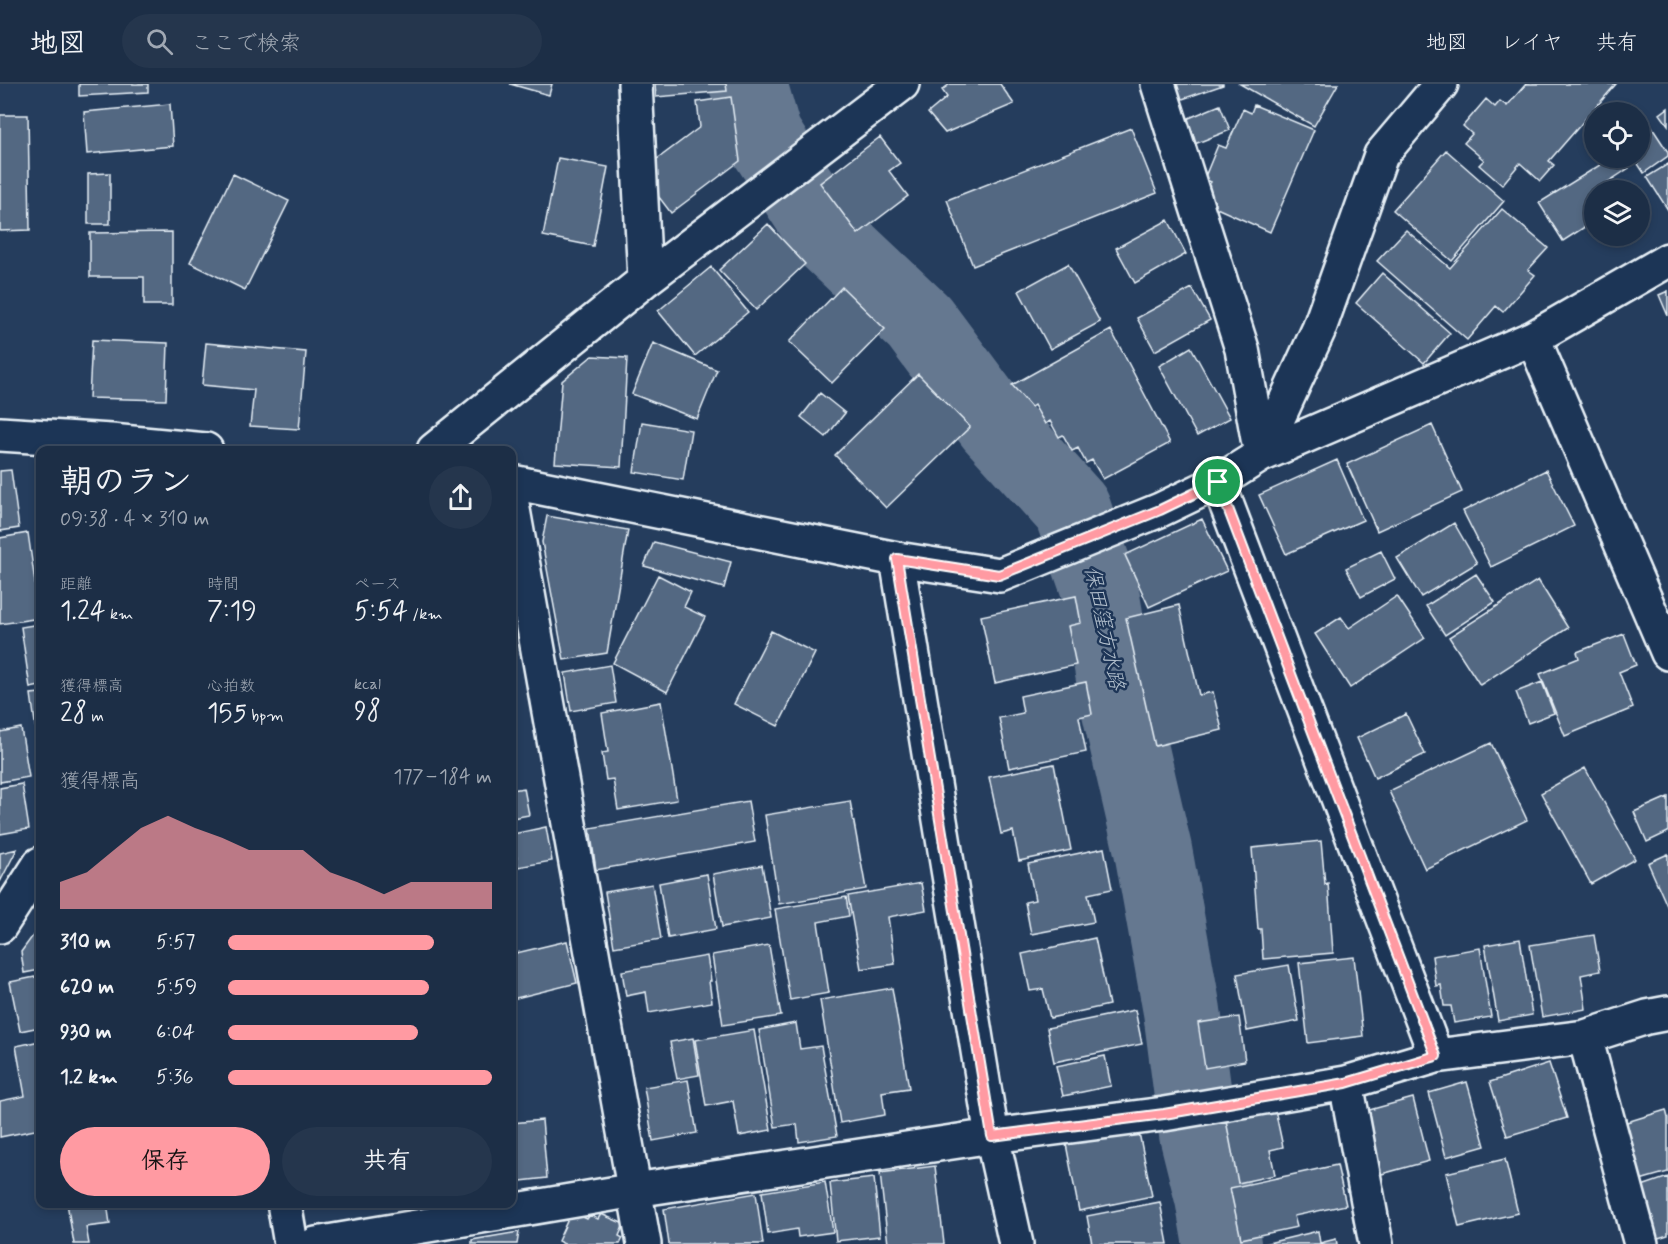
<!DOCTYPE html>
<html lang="ja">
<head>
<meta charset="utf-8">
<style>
  :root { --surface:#1c2e46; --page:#25364d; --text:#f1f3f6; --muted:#a0a8b3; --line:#3a4a5f; --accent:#ff9aa2 }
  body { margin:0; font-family:Mynerve,"Klee One",sans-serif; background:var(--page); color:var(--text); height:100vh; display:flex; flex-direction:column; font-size:22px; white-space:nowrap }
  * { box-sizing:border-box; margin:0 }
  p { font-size:20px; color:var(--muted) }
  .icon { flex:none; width:33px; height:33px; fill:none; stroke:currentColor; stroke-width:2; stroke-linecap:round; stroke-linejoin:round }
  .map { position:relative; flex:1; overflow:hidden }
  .panel { position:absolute; left:36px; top:362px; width:480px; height:762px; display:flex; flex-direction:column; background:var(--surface); border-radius:12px; box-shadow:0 3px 9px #0003,0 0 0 2px var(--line) }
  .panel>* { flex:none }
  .fabs { position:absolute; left:1584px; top:18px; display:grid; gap:12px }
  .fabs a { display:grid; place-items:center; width:66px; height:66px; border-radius:50%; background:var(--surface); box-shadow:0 3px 9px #0003,0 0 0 2px var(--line); font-size:30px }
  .pin { position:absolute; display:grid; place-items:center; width:51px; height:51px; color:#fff; margin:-26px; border:3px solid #fff; border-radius:50%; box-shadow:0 2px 6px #0007 }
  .round { display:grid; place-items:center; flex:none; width:63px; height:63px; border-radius:32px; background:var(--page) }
  .head { display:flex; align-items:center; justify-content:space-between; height:102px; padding:0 24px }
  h1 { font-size:33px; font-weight:600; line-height:45px }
  .figures { display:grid; grid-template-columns:repeat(3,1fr); gap:9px; height:102px; padding:6px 24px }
  .figures div { display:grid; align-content:center }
  .figures b { font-size:26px; font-weight:600 }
  .figures small { font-size:16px; font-weight:400 }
  .figures p { font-size:16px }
  .chart { height:168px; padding:12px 24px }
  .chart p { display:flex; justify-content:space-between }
  .chart svg { width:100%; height:108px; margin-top:6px; fill:var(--accent); opacity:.7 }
  .action { display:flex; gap:12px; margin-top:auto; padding:12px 24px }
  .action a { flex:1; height:69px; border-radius:36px; background:var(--accent); color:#111; font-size:24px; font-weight:600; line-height:69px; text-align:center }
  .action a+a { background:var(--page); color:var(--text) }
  ul { padding:0 24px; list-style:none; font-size:20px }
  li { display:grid; grid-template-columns:96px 72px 1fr; align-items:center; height:45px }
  li i { height:15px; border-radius:8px; background:var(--accent) }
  header { display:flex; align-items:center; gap:36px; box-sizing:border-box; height:84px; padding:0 30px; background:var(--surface); border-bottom:2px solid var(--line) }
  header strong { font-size:28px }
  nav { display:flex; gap:33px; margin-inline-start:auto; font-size:21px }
  .search { width:420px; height:54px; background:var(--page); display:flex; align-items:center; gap:15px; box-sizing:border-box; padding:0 21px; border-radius:33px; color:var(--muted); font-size:22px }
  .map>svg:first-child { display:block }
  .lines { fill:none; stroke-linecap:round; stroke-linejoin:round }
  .river { stroke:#657890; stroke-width:78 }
  .building { fill:#536782; stroke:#e8f1f8; stroke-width:1.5 }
  .minor-casing { stroke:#e8f1f8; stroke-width:38 }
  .minor { stroke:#1d3557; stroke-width:33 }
  .route-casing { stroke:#fff; stroke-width:12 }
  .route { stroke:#ff9aa2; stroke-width:8 }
  .labels { text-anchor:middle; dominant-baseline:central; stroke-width:5; stroke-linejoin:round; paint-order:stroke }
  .water-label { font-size:21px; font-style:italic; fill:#b4c1ce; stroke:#1d3557 }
</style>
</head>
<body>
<header>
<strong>地図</strong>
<div class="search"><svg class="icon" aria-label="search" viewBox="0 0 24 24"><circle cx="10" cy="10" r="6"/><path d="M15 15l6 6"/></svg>ここで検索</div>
<nav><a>地図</a><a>レイヤ</a><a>共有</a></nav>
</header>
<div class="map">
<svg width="1668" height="1160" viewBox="0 0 1668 1160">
  <rect width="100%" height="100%" fill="#253d5d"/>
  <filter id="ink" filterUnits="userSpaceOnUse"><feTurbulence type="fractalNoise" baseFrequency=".0167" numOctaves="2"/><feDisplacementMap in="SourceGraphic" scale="12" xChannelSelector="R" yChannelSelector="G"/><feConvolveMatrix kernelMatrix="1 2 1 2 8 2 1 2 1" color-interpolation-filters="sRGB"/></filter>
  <g filter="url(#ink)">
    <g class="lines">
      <path class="river" d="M 748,0 L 763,52 L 826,150 L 919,238 L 994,339 L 1072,425 L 1099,502 L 1120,623 L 1153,766 L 1182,927 L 1198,1050 L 1214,1114 L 1222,1160"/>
    </g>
    <path class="building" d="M 79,0 L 148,0 L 148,8 L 79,12 Z
      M 510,0 L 552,0 L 549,11 Z
      M 655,0 L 726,0 L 727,7 L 656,13 Z
      M 950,0 L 1000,0 L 1014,20 L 945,49 L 928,29 L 947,13 L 942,6 Z
      M 1161,0 L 1223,0 L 1223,1 L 1168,20 Z
      M 1240,0 L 1338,0 L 1314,42 Z
      M 1526,0 L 1616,0 L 1549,77 L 1554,81 L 1540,97 L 1520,79 L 1502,101 L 1479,81 L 1484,76 L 1464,59 L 1472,50 L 1463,42 L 1486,15 L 1495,23 L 1500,17 L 1507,22 Z
      M 731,13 L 740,77 L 671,129 L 640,88 L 700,43 L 697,18 Z
      M 170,20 L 173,62 L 87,70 L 84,28 Z
      M 1220,21 L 1230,46 L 1187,63 L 1177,39 Z
      M 1254,21 L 1314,46 L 1270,148 L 1210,121 L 1212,115 L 1204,112 L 1211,98 L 1204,95 L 1218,61 L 1226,64 L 1243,25 L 1251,29 Z
      M 1668,24 L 1668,41 L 1660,30 Z
      M 1643,30 L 1668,68 L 1668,72 L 1644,89 L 1634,74 L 1640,74 L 1640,32 Z
      M 0,31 L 28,31 L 30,146 L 0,147 Z
      M 1131,44 L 1157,109 L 973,182 L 947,116 Z
      M 880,53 L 900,79 L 889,87 L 908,112 L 858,150 L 820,99 Z
      M 1446,66 L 1504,117 L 1452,177 L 1393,126 Z
      M 558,74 L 608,83 L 593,162 L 543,152 Z
      M 1611,74 L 1623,74 L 1629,84 L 1593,108 L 1594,111 L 1594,137 L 1563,157 L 1539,119 Z
      M 1668,80 L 1668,126 L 1647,93 Z
      M 110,89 L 110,140 L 88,140 L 88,90 Z
      M 233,90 L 289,117 L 245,206 L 190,179 Z
      M 1502,125 L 1548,164 L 1528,186 L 1535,191 L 1503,228 L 1496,222 L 1467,256 L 1377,177 L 1406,146 L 1450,184 Z
      M 1168,136 L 1186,170 L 1135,199 L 1116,164 Z
      M 768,140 L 805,180 L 756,226 L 719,186 Z
      M 172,148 L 172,221 L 144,221 L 144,193 L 90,193 L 90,149 Z
      M 1068,180 L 1100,238 L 1050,265 L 1019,207 Z
      M 711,183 L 748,228 L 695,272 L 658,227 Z
      M 1382,189 L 1450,249 L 1424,279 L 1356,219 Z
      M 842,203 L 885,245 L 832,299 L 789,258 Z
      M 1192,204 L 1210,236 L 1155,267 L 1137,234 Z
      M 1668,207 L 1668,232 L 1659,211 Z
      M 1111,246 L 1170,359 L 1103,395 L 1092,376 L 1086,379 L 1078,364 L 1072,367 L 1063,351 L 1059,353 L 1050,337 L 1045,340 L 1034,321 L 1031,323 L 1012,301 Z
      M 92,256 L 168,259 L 166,316 L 89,314 Z
      M 206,259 L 306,268 L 299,345 L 250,342 L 254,306 L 202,301 Z
      M 653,259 L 717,286 L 697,335 L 632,310 Z
      M 1191,263 L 1230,334 L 1197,352 L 1159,282 Z
      M 592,272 L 627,274 L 621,383 L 555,379 L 562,297 Z
      M 918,290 L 970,343 L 886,424 L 835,371 Z
      M 820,309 L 845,329 L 826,353 L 801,333 Z
      M 642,338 L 691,346 L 683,396 L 634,388 Z
      M 1432,341 L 1462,408 L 1377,447 L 1347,380 Z
      M 1337,376 L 1363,436 L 1286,470 L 1259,411 Z
      M 11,386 L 19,444 L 0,447 L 0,387 Z
      M 1546,386 L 1574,442 L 1491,483 L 1463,427 Z
      M 547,432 L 628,446 L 607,569 L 564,576 L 542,458 Z
      M 1202,435 L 1227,487 L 1149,523 L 1125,471 Z
      M 1454,439 L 1477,479 L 1421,513 L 1397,474 Z
      M 28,449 L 40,534 L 0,540 L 0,454 Z
      M 654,458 L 731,478 L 724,504 L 644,482 Z
      M 1381,467 L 1395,495 L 1361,513 L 1346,484 Z
      M 1476,490 L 1495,518 L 1445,551 L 1426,522 Z
      M 658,491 L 691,508 L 684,523 L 705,533 L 667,608 L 613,579 Z
      M 1538,496 L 1568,544 L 1480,601 L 1449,553 Z
      M 1076,512 L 1081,539 L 1068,542 L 1076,581 L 995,599 L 981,532 Z
      M 1397,512 L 1425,554 L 1350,604 L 1315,550 L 1341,533 L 1349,544 Z
      M 1179,521 L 1199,611 L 1213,608 L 1222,646 L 1155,662 L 1126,534 Z
      M 40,540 L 40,602 L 30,604 L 21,543 Z
      M 771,547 L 815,569 L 778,642 L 734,620 Z
      M 1624,550 L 1636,581 L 1619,588 L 1633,624 L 1565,652 L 1540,590 L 1579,574 L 1577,568 Z
      M 610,581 L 616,619 L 571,627 L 565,589 Z
      M 1086,598 L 1092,630 L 1079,633 L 1086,668 L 1009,684 L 999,634 L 1023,629 L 1020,612 Z
      M 1542,598 L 1554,629 L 1528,639 L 1516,608 Z
      M 40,609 L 40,667 L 39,668 L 31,610 Z
      M 661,618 L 677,716 L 618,726 L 613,695 L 606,696 L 602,669 L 608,668 L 602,629 Z
      M 1406,630 L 1425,670 L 1375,694 L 1357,654 Z
      M 21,644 L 29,693 L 0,698 L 0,648 Z
      M 1491,659 L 1527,736 L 1425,785 L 1389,707 Z
      M 1054,680 L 1071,766 L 1019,777 L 1013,747 L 1001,750 L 989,693 Z
      M 1585,684 L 1635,775 L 1591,800 L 1541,709 Z
      M 22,700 L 29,745 L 0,750 L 0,704 Z
      M 524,704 L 529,731 L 512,734 L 512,706 Z
      M 1668,713 L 1668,748 L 1647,758 L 1634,728 Z
      M 748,717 L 755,758 L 596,786 L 590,744 Z
      M 850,717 L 866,805 L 779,820 L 765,731 Z
      M 546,743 L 552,777 L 518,783 L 513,750 Z
      M 1321,757 L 1325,800 L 1328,799 L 1333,869 L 1263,875 L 1261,845 L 1258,845 L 1252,764 Z
      M 1104,764 L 1112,805 L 1088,810 L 1094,838 L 1031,850 L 1025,818 L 1035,816 L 1028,780 Z
      M 17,765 L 0,798 L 0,769 Z
      M 1668,770 L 1668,824 L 1648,779 Z
      M 762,781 L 771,834 L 722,843 L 713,790 Z
      M 707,790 L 716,845 L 668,854 L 659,799 Z
      M 921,799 L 926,826 L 888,833 L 895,880 L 861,885 L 848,812 Z
      M 652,800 L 661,855 L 614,863 L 605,808 Z
      M 846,813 L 849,832 L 818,838 L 829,909 L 790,916 L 775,825 Z
      M 40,842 L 40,886 L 24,889 L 21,868 Z
      M 1594,851 L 1600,887 L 1581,891 L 1586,925 L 1542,933 L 1530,861 Z
      M 1095,854 L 1109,921 L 1050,934 L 1043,905 L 1030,907 L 1022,870 Z
      M 1520,855 L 1532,931 L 1498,937 L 1485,861 Z
      M 567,857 L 577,899 L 512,915 L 512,870 Z
      M 769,861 L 781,932 L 723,941 L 712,871 Z
      M 1480,864 L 1491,933 L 1454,939 L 1451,922 L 1444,922 L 1441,901 L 1436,902 L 1432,872 Z
      M 707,872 L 711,897 L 709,897 L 712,918 L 649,929 L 646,908 L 626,912 L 622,887 Z
      M 1354,873 L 1363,952 L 1308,959 L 1299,879 Z
      M 1289,881 L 1299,937 L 1247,947 L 1237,890 Z
      M 40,892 L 40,943 L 20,947 L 10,898 Z
      M 892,904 L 909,1004 L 882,1008 L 885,1031 L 840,1039 L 820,916 Z
      M 1135,926 L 1142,960 L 1054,978 L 1047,944 Z
      M 1239,933 L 1245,977 L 1205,984 L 1198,939 Z
      M 796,939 L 800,965 L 821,962 L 837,1052 L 799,1058 L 797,1040 L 775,1043 L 759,946 Z
      M 754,946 L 771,1046 L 739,1052 L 733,1017 L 706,1022 L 695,956 Z
      M 693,954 L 699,991 L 677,995 L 670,958 Z
      M 40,957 L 40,1045 L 0,1053 L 0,1017 L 25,1012 L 16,962 Z
      M 1105,972 L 1111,1002 L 1063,1012 L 1056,982 Z
      M 1549,979 L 1567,1034 L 1507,1052 L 1490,998 Z
      M 688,996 L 697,1049 L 653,1057 L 644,1003 Z
      M 1467,998 L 1485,1062 L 1446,1073 L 1429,1009 Z
      M 1413,1014 L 1429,1077 L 1378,1091 L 1362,1028 Z
      M 1274,1021 L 1283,1063 L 1270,1066 L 1275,1091 L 1238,1099 L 1225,1031 Z
      M 1666,1026 L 1668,1034 L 1668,1088 L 1633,1098 L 1617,1041 Z
      M 542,1036 L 547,1094 L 512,1098 L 512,1039 Z
      M 1138,1044 L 1152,1112 L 1079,1127 L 1066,1060 Z
      M 1505,1075 L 1518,1129 L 1459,1143 L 1446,1089 Z
      M 1337,1081 L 1346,1121 L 1294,1132 L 1297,1143 L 1241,1155 L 1230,1104 Z
      M 935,1082 L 944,1160 L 888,1160 L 880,1089 Z
      M 1668,1093 L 1668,1151 L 1655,1155 L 1639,1103 Z
      M 874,1094 L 880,1152 L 836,1157 L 830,1099 Z
      M 825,1098 L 833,1148 L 798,1153 L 797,1145 L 768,1150 L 762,1108 Z
      M 756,1109 L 763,1160 L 669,1160 L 664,1125 Z
      M 1160,1118 L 1168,1160 L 1092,1160 L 1087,1132 Z
      M 67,1119 L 107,1119 L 110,1140 L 86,1143 L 89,1160 L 74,1160 Z
      M 576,1130 L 587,1135 L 590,1131 L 598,1135 L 601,1130 L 624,1140 L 619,1152 L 623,1154 L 620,1160 L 564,1160 L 558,1157 L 569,1133 L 573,1134 Z
      M 1318,1147 L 1320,1159 L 1336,1155 L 1337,1160 L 1264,1160 Z
      M 519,1148 L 517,1160 L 472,1160 L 472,1156 Z"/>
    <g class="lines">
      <g class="minor-casing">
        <path id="minor" d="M 635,0 L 645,196
          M 1158,0 L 1242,265 L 1261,371
          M 1533,254 L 1668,569
          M 0,350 L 111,357 L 206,366
          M 434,366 L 645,196 L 902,0
          M 1261,371 L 1319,245 L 1381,71 L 1441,0
          M 512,398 L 897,475 L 1000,491 L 1160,426 L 1218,398 L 1261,371 L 1533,254 L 1668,176
          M 1218,398 L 1436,972
          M 512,420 L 644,1160
          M 897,475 L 992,1052 L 1016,1160
          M 0,842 L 40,780
          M 1585,953 L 1641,1160
          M 1346,999 L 1376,1160
          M 284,1119 L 291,1160
          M 316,1160 L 635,1106 L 992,1052 L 1164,1030 L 1346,999 L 1436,972 L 1585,953 L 1647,933 L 1668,929"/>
      </g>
      <use href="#minor" class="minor"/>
    </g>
  </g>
  <g class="lines" filter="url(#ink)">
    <g class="route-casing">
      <path id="route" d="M 1218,398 L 1436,972 L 1346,999 L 1164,1030 L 992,1052 L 897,475 L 999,491 L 1160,426 Z"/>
    </g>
    <use href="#route" class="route"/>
  </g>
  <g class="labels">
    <g class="water-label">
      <text transform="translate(1104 544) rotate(78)">保田窪方水路</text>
    </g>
  </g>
</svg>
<div class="fabs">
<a><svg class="icon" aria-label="locate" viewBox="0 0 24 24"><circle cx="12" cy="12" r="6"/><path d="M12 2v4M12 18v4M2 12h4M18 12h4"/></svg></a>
<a><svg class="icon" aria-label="layers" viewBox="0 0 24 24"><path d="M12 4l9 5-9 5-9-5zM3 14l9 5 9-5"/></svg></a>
</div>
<div class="pin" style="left:1218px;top:398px;background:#1e9e55"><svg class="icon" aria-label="arrive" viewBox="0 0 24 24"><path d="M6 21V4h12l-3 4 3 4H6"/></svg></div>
<section class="panel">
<div class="head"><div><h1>朝のラン</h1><p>09:38 · 4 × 310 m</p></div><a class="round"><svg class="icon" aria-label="share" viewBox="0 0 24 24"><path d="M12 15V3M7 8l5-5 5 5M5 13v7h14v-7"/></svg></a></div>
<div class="figures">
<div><p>距離</p><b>1.24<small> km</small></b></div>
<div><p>時間</p><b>7:19</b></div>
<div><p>ペース</p><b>5:54<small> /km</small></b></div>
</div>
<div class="figures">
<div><p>獲得標高</p><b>28<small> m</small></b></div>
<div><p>心拍数</p><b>155<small> bpm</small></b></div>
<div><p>kcal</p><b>98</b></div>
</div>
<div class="chart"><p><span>獲得標高</span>177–184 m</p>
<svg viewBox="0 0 160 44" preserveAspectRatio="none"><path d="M0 44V33L10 29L20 20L30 11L40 6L50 11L60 15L70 20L80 20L90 20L100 29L110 33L120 38L130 33L140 33L150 33L160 33V44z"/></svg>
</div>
<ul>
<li><b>310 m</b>5:57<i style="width:78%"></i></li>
<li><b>620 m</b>5:59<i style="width:76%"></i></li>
<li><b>930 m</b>6:04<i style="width:72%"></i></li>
<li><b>1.2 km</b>5:36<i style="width:100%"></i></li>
</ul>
<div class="action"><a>保存</a><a>共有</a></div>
</section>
</div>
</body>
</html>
